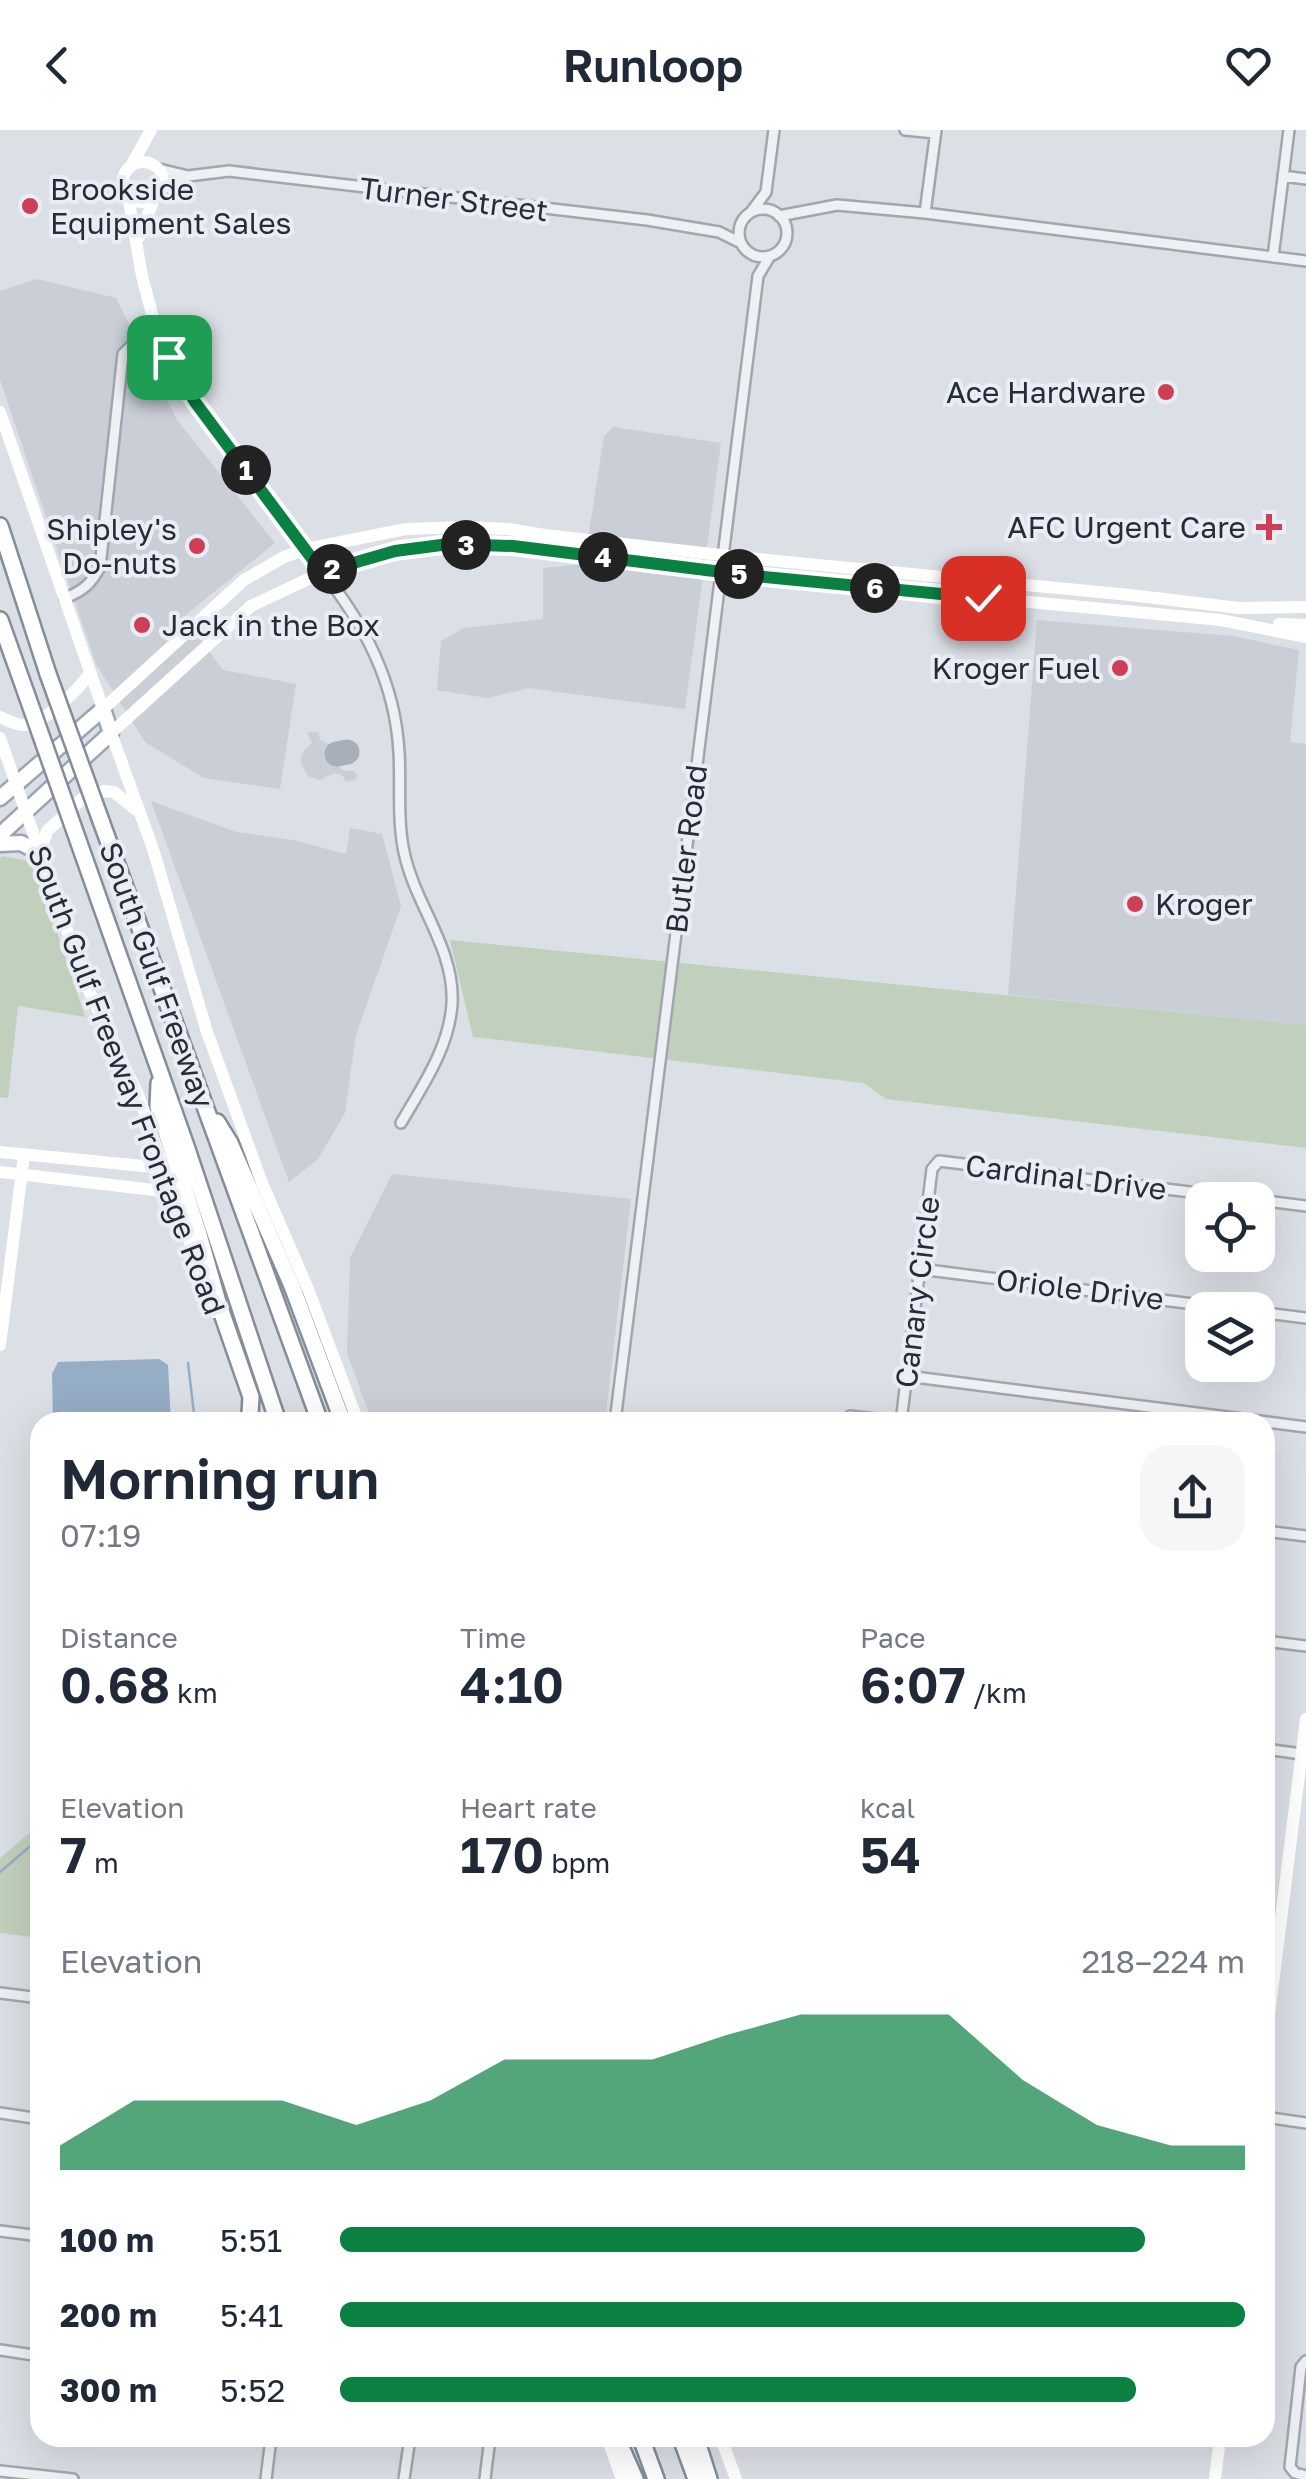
<!DOCTYPE html>
<html lang="en">
<head>
<meta charset="utf-8">
<style>
  :root { --surface:#fff; --page:#f6f6f7; --text:#1f2937; --muted:#747a83; --accent:#0b8043 }
  body { margin:0; font-family:"Golos Text",sans-serif; background:var(--page); color:var(--text); height:100vh; display:flex; flex-direction:column; font-size:38px; white-space:nowrap }
  * { box-sizing:border-box; margin:0 }
  p { font-size:32px; color:var(--muted) }
  .icon { flex:none; width:55px; height:55px; fill:none; stroke:currentColor; stroke-width:2; stroke-linecap:round; stroke-linejoin:round }
  .map { position:relative; flex:1; overflow:hidden }
  .details { position:absolute; left:30px; top:1282px; width:1245px; height:1035px; display:flex; flex-direction:column; background:var(--surface); border-radius:30px; box-shadow:0 10px 40px #0002 }
  .details>* { flex:none }
  .controls { position:absolute; left:1185px; top:1052px; display:grid; gap:20px }
  .controls a { display:grid; place-items:center; width:90px; height:90px; border-radius:20px; background:var(--surface); box-shadow:0 10px 40px #0002; font-size:50px }
  .pin { position:absolute; display:grid; place-items:center; width:85px; height:85px; color:#fff; margin:-42px; border-radius:20px; box-shadow:0 5px 15px #0006 }
  .km { position:absolute; width:50px; height:50px; margin:-25px; border-radius:50%; background:#222; color:#fff; font-size:28px; line-height:50px; text-align:center }
  .round { display:grid; place-items:center; flex:none; width:105px; height:105px; border-radius:30px; background:var(--page) }
  .summary { display:flex; align-items:center; justify-content:space-between; height:170px; padding:0 30px }
  h1 { font-size:55px; font-weight:600; line-height:75px }
  .metrics { display:grid; grid-template-columns:repeat(3,1fr); gap:15px; height:170px; padding:10px 30px }
  .metrics div { display:grid; align-content:center }
  .metrics b { font-size:50px; font-weight:600 }
  .metrics small { font-size:28px; font-weight:400 }
  .metrics p { font-size:28px }
  .chart { height:280px; padding:20px 30px }
  .chart p { display:flex; justify-content:space-between }
  .chart svg { width:100%; height:180px; margin-top:10px; fill:var(--accent); opacity:.7 }
  ul { padding:0 30px; list-style:none; font-size:32px }
  li { display:grid; grid-template-columns:160px 120px 1fr; align-items:center; height:75px }
  li i { height:25px; border-radius:12px; background:var(--accent) }
  header { display:flex; justify-content:space-between; align-items:center; height:130px; padding:0 30px; background:var(--surface); font-size:45px; font-weight:600 }
  .map>svg:first-child { display:block }
  .built { fill:#c9ced7 }
  .green { fill:#c1d0bc }
  .water { fill:#96adc6 }
  .lines { fill:none; stroke-linecap:round; stroke-linejoin:round }
  .stream { stroke:#96adc6; stroke-width:2.5 }
  .taxiway { stroke:#a8afba; stroke-width:25 }
  .street-casing { stroke:#a1a6af; stroke-width:14 }
  .primary-casing { stroke:#9ba4b1; stroke-width:19 }
  .highway-casing { stroke:#838d9c; stroke-width:20 }
  .street { stroke:#eef0f4; stroke-width:9 }
  .secondary { stroke:#fff; stroke-width:12 }
  .primary { stroke:#fff; stroke-width:14 }
  .highway { stroke:#fff; stroke-width:15 }
  .highway-bridge-casing { stroke:#838d9c; stroke-width:20; stroke-linecap:butt }
  .highway-bridge { stroke:#fff; stroke-width:15 }
  .route-casing { stroke:#fff; stroke-width:20 }
  .route { stroke:#0b8043; stroke-width:12 }
  .poi-dot { fill:#cc3f54; stroke:#eaeef4; stroke-width:4 }
  .labels { text-anchor:middle; dominant-baseline:central; stroke-width:8; stroke-linejoin:round; paint-order:stroke }
  .poi-label { font-size:30px; fill:#252d3b; stroke:#eaeef4; text-anchor:end }
  .street-label { font-size:30px; fill:#252d3b; stroke:#eaeef4 }
</style>
</head>
<body>
<header><svg class="icon" aria-label="back" viewBox="0 0 24 24"><path d="M15 5l-7 7 7 7"/></svg>Runloop<svg class="icon" aria-label="heart" viewBox="0 0 24 24"><path d="M12 20l-8-8c-3-5 5-10 8-4 3-6 11-1 8 4z"/></svg></header>
<div class="map">
<svg width="1306" height="2349" viewBox="0 0 1306 2349">
  <rect width="100%" height="100%" fill="#dbdfe6"/>
  <path class="built" d="M 37,149 L 116,168 L 177,290 L 275,413 L 183,487 L 223,540 L 296,554 L 280,659 L 204,648 L 145,612 L 96,534 L 0,250 L 0,161 Z
    M 613,297 L 721,313 L 685,579 L 529,558 L 487,568 L 437,560 L 441,511 L 464,498 L 543,489 L 543,438 L 584,434 L 604,306 Z
    M 1037,490 L 1232,506 L 1299,520 L 1290,612 L 1306,614 L 1306,895 L 1008,865 Z
    M 307,602 L 318,602 L 320,610 L 331,615 L 337,621 L 355,614 L 359,623 L 354,627 L 348,624 L 340,628 L 339,637 L 345,641 L 354,641 L 357,645 L 355,650 L 346,652 L 343,646 L 335,643 L 319,650 L 308,646 L 302,635 L 301,629 L 304,620 L 312,613 Z
    M 151,671 L 236,702 L 293,710 L 346,724 L 350,698 L 382,704 L 401,776 L 356,905 L 345,983 L 318,1029 L 289,1052 Z
    M 392,1044 L 631,1069 L 605,1292 L 372,1292 L 347,1223 L 350,1128 Z"/>
  <path class="green" d="M 2,726 L 34,732 L 85,887 L 18,876 L 8,968 L 0,967 L 0,728 Z
    M 450,810 L 1306,895 L 1306,1018 L 886,969 L 864,953 L 473,907 Z
    M 40,1694 L 40,1808 L 0,1803 L 0,1728 Z"/>
  <path class="water" d="M 159,1229 L 168,1235 L 171,1292 L 53,1292 L 52,1244 L 58,1232 Z"/>
  <g class="lines">
    <path class="stream" d="M 188,1233 L 195,1292
      M 0,1742 L 40,1708"/>
    <path class="taxiway" d="M 337,624 L 347,622"/>
    <g class="street-casing">
      <path id="street" d="M 905,0 L 935,3
        M 159,39 L 188,46
        M 1283,46 L 1306,49
        M 162,60 L 188,46 L 229,41 L 647,90 L 719,102 L 741,113
        M739 103a24 24 0 1 1 48 0a24 24 0 1 1-48 0Z
        M 751,82 L 766,62 L 774,0
        M 925,83 L 936,0
        M 779,86 L 837,75 L 925,83 L 1306,131
        M 1273,127 L 1289,0
        M 323,442 C 365,496 395,552 399,622 C 401,655 397,689 404,722 C 415,775 455,818 452,874 C 449,918 423,955 401,993
        M 65,468 C 83,461 91,454 100,437 L 123,224 L 130,217 L 159,205
        M 1258,1070 L 1306,1076
        M 920,1139 L 1240,1180
        M 1258,1182 L 1306,1188
        M 907,1246 L 1306,1297
        M 850,1286 L 902,1292
        M 615,1292 L 758,146 L 770,126
        M 901,1292 L 932,1039 L 939,1031 L 1255,1070
        M 1265,1401 L 1306,1406
        M 1265,1511 L 1306,1516
        M 1265,1619 L 1302,1624
        M 0,1863 L 40,1868
        M 0,1983 L 40,1989
        M 1265,1987 L 1306,1993
        M 0,2101 L 40,2106
        M 0,2220 L 40,2226
        M 1306,2231 L 1301,2237 L 1290,2337 L 1295,2343 L 1306,2346
        M 0,2341 L 73,2349
        M 266,2349 L 271,2308
        M 404,2349 L 410,2308
        M 485,2349 L 490,2308"/>
    </g>
    <g class="primary-casing">
      <path id="primary" d="M 0,668 L 103,579 L 111,603 L 0,705
        M 0,714 L 21,713 L 42,724"/>
    </g>
    <g class="highway-casing">
      <path id="highway" d="M 0,396 L 48,544
        M 0,490 L 26,563
        M 101,691 L 320,1292
        M 79,713 L 186,1016 L 278,1292
        M 159,953 L 158,977 L 198,1101 L 218,1172 L 251,1267 L 250,1283
        M 217,992 L 230,1013 L 292,1156 L 343,1292
        M 617,2308 L 635,2349
        M 641,2308 L 656,2349
        M 681,2308 L 696,2349
        M 696,2308 L 709,2349"/>
    </g>
    <use href="#street" class="street"/>
    <path class="secondary" d="M123 52a20 20 0 1 1 40 0a20 20 0 1 1-40 0Z
      M 131,36 L 151,0
      M 128,66 L 142,146 L 152,184 L 169,227 L 195,272 L 323,442
      M 139,107 L 154,69
      M 0,282 L 103,579 L 244,450 L 284,427 L 306,419 L 406,399 L 467,397 L 508,399 L 545,405 L 747,428 L 1130,465 L 1239,478 L 1306,477
      M 1279,494 L 1306,495
      M 0,587 C 8,590 16,595 24,595 C 43,595 80,558 90,543
      M 0,608 L 85,852 L 139,967 L 214,1182
      M 41,721 L 47,701 L 82,669 L 104,661 L 114,662 L 135,679
      M 0,1022 L 164,1038
      M 0,1042 L 171,1062
      M 0,1215 L 24,1025
      M 358,1292 L 308,1159 L 262,1053 L 207,902 L 153,719 L 111,603 L 251,476 L 323,442 L 395,421 L 449,414 L 513,416 L 753,446 L 1221,490 L 1306,507
      M 1265,1917 L 1306,1589
      M 607,2308 L 622,2349
      M 721,2308 L 736,2349
      M 1215,2349 L 1220,2308"/>
    <use href="#primary" class="primary"/>
    <use href="#highway" class="highway"/>
    <g class="highway-bridge-casing">
      <path id="highway-bridge" d="M 48,544 L 101,691
        M 26,563 L 79,713"/>
    </g>
    <use href="#highway-bridge" class="highway-bridge"/>
  </g>
  <g class="lines">
    <g class="route-casing">
      <path id="route" d="M 169,227 L 195,272 L 322,442 L 395,421 L 449,414 L 513,416 L 754,446 L 983,468"/>
    </g>
    <use href="#route" class="route"/>
  </g>
  <g class="poi-dot">
    <circle cx="30" cy="76" r="10"/>
    <circle cx="1166" cy="262" r="10"/>
    <path d="M1264 382h10v10h10v10h-10v10h-10v-10h-10v-10h10z"/>
    <circle cx="197" cy="416" r="10"/>
    <circle cx="142" cy="495" r="10"/>
    <circle cx="1120" cy="538" r="10"/>
    <circle cx="1135" cy="774" r="10"/>
  </g>
  <g class="labels">
    <g class="poi-label">
      <text x="50" y="59" text-anchor="start">Brookside<tspan x="50" dy="34">Equipment Sales</tspan></text>
      <text x="1146" y="262">Ace Hardware</text>
      <text x="1246" y="397">AFC Urgent Care</text>
      <text x="177" y="399">Shipley's<tspan x="177" dy="34">Do-nuts</tspan></text>
      <text x="162" y="495" text-anchor="start">Jack in the Box</text>
      <text x="1100" y="538">Kroger Fuel</text>
      <text x="1155" y="774" text-anchor="start">Kroger</text>
    </g>
    <g class="street-label">
      <text transform="translate(454 69) rotate(7)">Turner Street</text>
      <text transform="translate(686 719) rotate(-83)">Butler Road</text>
      <text transform="translate(157 845) rotate(70)">South Gulf Freeway</text>
      <text transform="translate(127 950) rotate(69)">South Gulf Freeway Frontage Road</text>
      <text transform="translate(1066 1047) rotate(7)">Cardinal Drive</text>
      <text transform="translate(1080 1159) rotate(7)">Oriole Drive</text>
      <text transform="translate(917 1162) rotate(-83)">Canary Circle</text>
    </g>
  </g>
</svg>
<div class="controls">
<a><svg class="icon" aria-label="locate" viewBox="0 0 24 24"><circle cx="12" cy="12" r="6"/><path d="M12 2v4M12 18v4M2 12h4M18 12h4"/></svg></a>
<a><svg class="icon" aria-label="layers" viewBox="0 0 24 24"><path d="M12 4l9 5-9 5-9-5zM3 14l9 5 9-5"/></svg></a>
</div>
<div class="pin" style="left:169px;top:227px;background:#1e9e55"><svg class="icon" aria-label="arrive" viewBox="0 0 24 24"><path d="M6 21V4h12l-3 4 3 4H6"/></svg></div>
<div class="pin" style="left:983px;top:468px;background:#d93025"><svg class="icon" aria-label="check" viewBox="0 0 24 24"><path d="M5 12l5 5 9-10"/></svg></div>
<b class="km" style="left:246px;top:340px">1</b>
<b class="km" style="left:332px;top:439px">2</b>
<b class="km" style="left:466px;top:415px">3</b>
<b class="km" style="left:603px;top:427px">4</b>
<b class="km" style="left:739px;top:444px">5</b>
<b class="km" style="left:875px;top:458px">6</b>
<section class="details">
<div class="summary"><div><h1>Morning run</h1><p>07:19</p></div><a class="round"><svg class="icon" aria-label="share" viewBox="0 0 24 24"><path d="M12 15V3M7 8l5-5 5 5M5 13v7h14v-7"/></svg></a></div>
<div class="metrics">
<div><p>Distance</p><b>0.68<small> km</small></b></div>
<div><p>Time</p><b>4:10</b></div>
<div><p>Pace</p><b>6:07<small> /km</small></b></div>
</div>
<div class="metrics">
<div><p>Elevation</p><b>7<small> m</small></b></div>
<div><p>Heart rate</p><b>170<small> bpm</small></b></div>
<div><p>kcal</p><b>54</b></div>
</div>
<div class="chart"><p><span>Elevation</span>218–224 m</p>
<svg viewBox="0 0 160 44" preserveAspectRatio="none"><path d="M0 44V38L10 27L20 27L30 27L40 33L50 27L60 17L70 17L80 17L90 11L100 6L110 6L120 6L130 22L140 33L150 38L160 38V44z"/></svg>
</div>
<ul>
<li><b>100 m</b>5:51<i style="width:89%"></i></li>
<li><b>200 m</b>5:41<i style="width:100%"></i></li>
<li><b>300 m</b>5:52<i style="width:88%"></i></li>
</ul>
</section>
</div>
</body>
</html>
